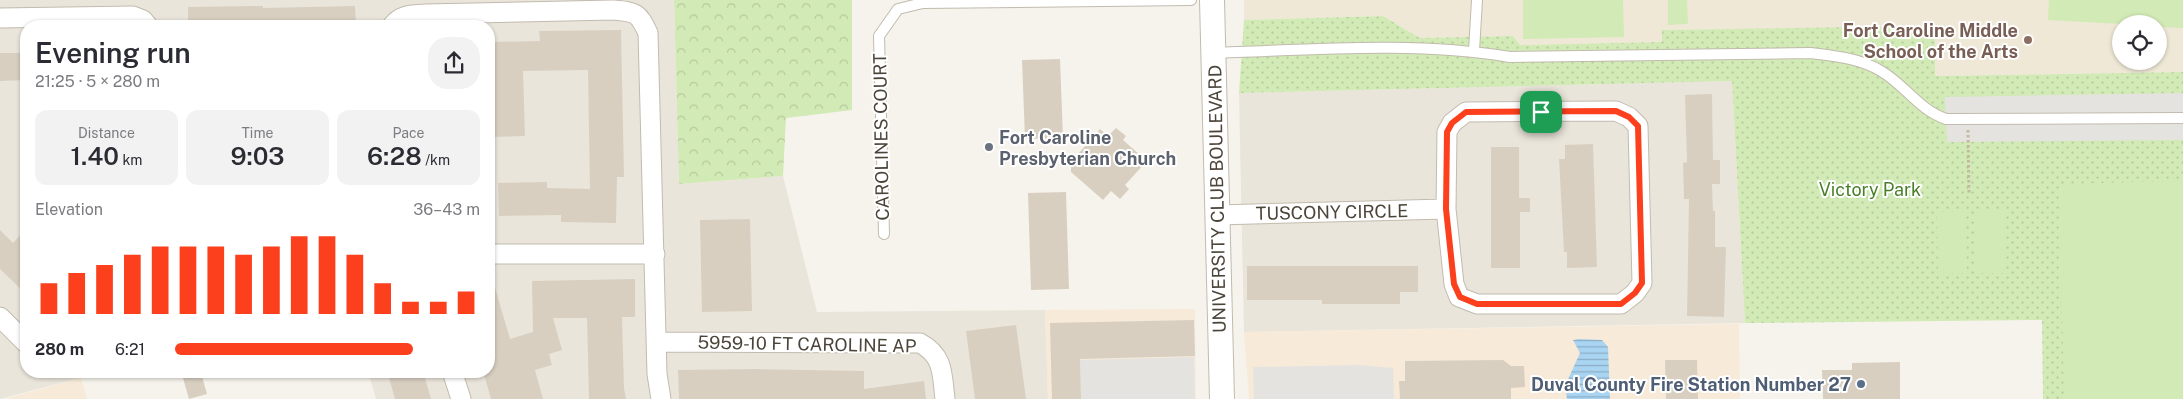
<!DOCTYPE html>
<html lang="en">
<head>
<meta charset="utf-8">
<style>
  :root { --surface:#fff; --page:#f2f2f3; --text:#2b2b33; --muted:#7c7c81; --accent:#fc3f1d }
  body { margin:0; font-family:"Public Sans",sans-serif; background:var(--page); color:var(--text); height:100vh; display:flex; flex-direction:column; font-size:19px; white-space:nowrap }
  * { box-sizing:border-box; margin:0 }
  p { font-size:16px; color:var(--muted) }
  .icon { flex:none; width:28px; height:28px; fill:none; stroke:currentColor; stroke-width:2; stroke-linecap:round; stroke-linejoin:round }
  .map { position:relative; flex:1; overflow:hidden }
  .panel { position:absolute; left:20px; top:20px; width:475px; height:358px; display:flex; flex-direction:column; background:var(--surface); border-radius:20px; box-shadow:0 1px 4px #0004 }
  .panel>* { flex:none }
  .tools { position:absolute; left:2112px; top:15px; display:grid; gap:10px }
  .tools a { display:grid; place-items:center; width:55px; height:55px; border-radius:50%; background:var(--surface); box-shadow:0 1px 4px #0004; font-size:25px }
  .pin { position:absolute; display:grid; place-items:center; width:42px; height:42px; color:#fff; margin:-21px; border-radius:10px; box-shadow:0 2px 8px #0006 }
  .round { display:grid; place-items:center; flex:none; width:52px; height:52px; border-radius:20px; background:var(--page) }
  .overview { display:flex; align-items:center; justify-content:space-between; height:85px; padding:0 15px }
  h1 { font-size:28px; font-weight:600; line-height:38px }
  .stats { display:grid; grid-template-columns:repeat(3,1fr); gap:8px; height:85px; padding:5px 15px }
  .stats div { display:grid; align-content:center; border-radius:12px; background:var(--page); text-align:center }
  .stats b { font-size:25px; font-weight:600 }
  .stats small { font-size:14px; font-weight:400 }
  .stats p { font-size:14px }
  .chart { height:140px; padding:10px 15px }
  .chart p { display:flex; justify-content:space-between }
  .chart svg { width:100%; height:90px; margin-top:5px; stroke:var(--accent); stroke-width:6 }
  ul { padding:0 15px; list-style:none; font-size:16px }
  li { display:grid; grid-template-columns:80px 60px 1fr; align-items:center; height:38px }
  li i { height:12px; border-radius:6px; background:var(--accent) }
  .map>svg:first-child { display:block }
  .residential { fill:#eae5da }
  .commercial { fill:#f7ead8 }
  .education { fill:#efe8d6; fill-rule:evenodd }
  .grass { fill:url(#grass-dots) }
  .forest { fill:url(#forest-crowns) }
  .pitch { fill:#d2eab5 }
  .parking { fill:#e5e3e0 }
  .water { fill:url(#water-rules) }
  .building { fill:#d8cfc1 }
  .lines { fill:none; stroke-linecap:round; stroke-linejoin:round }
  .service-casing { stroke:#c2bbae; stroke-width:12 }
  .minor-casing { stroke:#c2bbae; stroke-width:21 }
  .tertiary-casing { stroke:#c2bbae; stroke-width:26 }
  .path { stroke:#c4b79f; stroke-width:3; stroke-dasharray:2.5 2.5; stroke-linecap:butt }
  .service { stroke:#fff; stroke-width:10 }
  .minor { stroke:#fff; stroke-width:19 }
  .tertiary { stroke:#fff; stroke-width:24 }
  .route-casing { stroke:#fff; stroke-width:10 }
  .route { stroke:#fc3f1d; stroke-width:6 }
  .education-dot { fill:#8d6e63; stroke:#fff; stroke-width:2 }
  .worship-dot { fill:#6b7280; stroke:#fff; stroke-width:2 }
  .service-dot { fill:#5c6f8a; stroke:#fff; stroke-width:2 }
  .labels { text-anchor:middle; dominant-baseline:central; stroke-width:4; stroke-linejoin:round; paint-order:stroke }
  .education-label { font-size:18px; font-weight:bold; fill:#785e54; stroke:#fff; text-anchor:end }
  .street-label { font-size:18px; fill:#4b4439; stroke:#fff }
  .worship-label { font-size:18px; font-weight:bold; fill:#5b616d; stroke:#fff; text-anchor:start }
  .park-label { font-size:18px; fill:#4a7f2a; stroke:#fff }
  .service-label { font-size:18px; font-weight:bold; fill:#4e5e75; stroke:#fff; text-anchor:end }
</style>
</head>
<body>
<div class="map">
<svg width="2183" height="399" viewBox="0 0 2183 399">
  <defs>
    <pattern id="grass-dots" width="8" height="8" patternUnits="userSpaceOnUse" patternTransform="scale(1.25)"><rect width="8" height="8" fill="#d2eab5"/><path d="M2 2h.1M6 6h.1" fill="none" stroke="#b6ca9c" stroke-width="1.8" stroke-linecap="round"/></pattern>
    <pattern id="forest-crowns" width="20" height="18" patternUnits="userSpaceOnUse" patternTransform="scale(1.25)"><rect width="20" height="18" fill="#d2eab5"/><path d="M2 6a3 3 0 1 1 6 0M12 15a3 3 0 1 1 6 0" fill="none" stroke="#b6ca9c"/></pattern>
    <pattern id="water-rules" width="6" height="5" patternUnits="userSpaceOnUse" patternTransform="scale(1.25)"><rect width="6" height="5" fill="#a9d4f2"/><path d="M0 2.5h6" fill="none" stroke="#8caec5"/></pattern>
  </defs>
  <rect width="100%" height="100%" fill="#f6f3ec"/>
  <path class="residential" d="M 0,0 L 674,0 L 679,184 L 783,176 L 817,312 L 1045,310 L 1048,399 L 376,399 L 368,371 L 489,371 L 489,26 L 26,26 L 26,371 L 106,371 L 0,399 Z
    M 1732,81 L 1745,323 L 1244,332 L 1239,93 Z"/>
  <path class="commercial" d="M 1195,309 L 1196,399 L 1048,399 L 1045,310 Z
    M 1739,324 L 1740,399 L 1249,399 L 1244,332 Z
    M 81,378 L 87,399 L 4,399 Z"/>
  <path class="education" d="M 1244,0 L 2183,0 L 2183,72 L 1935,76 L 1935,27 L 1663,30 L 1662,42 L 1520,45 L 1513,36 L 1420,38 L 1383,16 L 1244,20 ZM 2121,24 L 2159,24 L 2159,61 L 2121,61 Z"/>
  <path class="grass" d="M 1383,16 L 1420,38 L 1513,36 L 1520,45 L 1662,42 L 1662,30 L 1935,26 L 1935,76 L 2183,72 L 2183,399 L 2043,399 L 2042,320 L 1745,323 L 1732,81 L 1239,93 L 1244,20 Z"/>
  <path class="forest" d="M 674,0 L 852,0 L 852,110 L 786,118 L 783,176 L 679,184 Z"/>
  <path class="pitch" d="M 1523,0 L 1623,0 L 1624,37 L 1523,39 Z
    M 1668,0 L 1687,0 L 1688,24 L 1668,25 Z
    M 2049,0 L 2183,0 L 2183,28 L 2159,27 L 2159,24 L 2121,24 L 2048,20 Z
    M 2183,181 L 2183,399 L 2064,399 L 2059,184 Z
    M 1966,211 L 1967,273 L 1938,274 L 1937,212 Z
    M 1975,211 L 2004,211 L 2005,273 L 1976,273 Z"/>
  <path class="parking" d="M 2183,93 L 2183,140 L 1947,142 L 1945,97 Z
    M 1194,357 L 1195,399 L 1081,399 L 1080,360 Z
    M 1359,365 L 1393,368 L 1394,399 L 1254,399 L 1253,367 Z"/>
  <path class="water" d="M 1579,339 L 1602,340 L 1608,347 L 1610,399 L 1567,399 L 1565,386 L 1580,353 L 1573,340 Z"/>
  <path class="building" d="M 263,6 L 263,8 L 355,6 L 356,26 L 188,26 L 188,7 Z
    M 621,30 L 624,177 L 617,177 L 616,223 L 561,222 L 561,215 L 499,216 L 498,183 L 547,182 L 547,188 L 590,189 L 588,70 L 523,71 L 525,136 L 491,137 L 489,42 L 540,41 L 539,31 Z
    M 0,53 L 26,53 L 26,80 L 0,81 Z
    M 1060,59 L 1063,138 L 1025,139 L 1022,60 Z
    M 1712,94 L 1713,160 L 1720,160 L 1720,184 L 1712,184 L 1713,211 L 1715,211 L 1715,247 L 1726,247 L 1724,317 L 1687,316 L 1689,199 L 1684,199 L 1683,163 L 1687,162 L 1685,95 Z
    M 1116,128 L 1126,136 L 1123,140 L 1147,161 L 1125,185 L 1129,189 L 1120,199 L 1111,191 L 1103,200 L 1071,172 L 1071,162 L 1100,129 L 1108,136 Z
    M 1593,144 L 1597,267 L 1567,268 L 1567,252 L 1564,252 L 1559,159 L 1565,159 L 1565,145 Z
    M 1491,147 L 1519,147 L 1519,198 L 1530,198 L 1530,212 L 1520,212 L 1520,268 L 1491,268 Z
    M 1066,192 L 1069,289 L 1031,290 L 1028,193 Z
    M 750,219 L 752,311 L 702,312 L 700,220 Z
    M 26,229 L 26,294 L 0,269 L 0,230 L 13,243 Z
    M 1247,266 L 1418,266 L 1418,292 L 1400,292 L 1400,304 L 1322,304 L 1322,300 L 1247,300 Z
    M 492,277 L 510,339 L 533,332 L 532,281 L 635,279 L 635,317 L 622,317 L 624,388 L 626,399 L 589,399 L 587,318 L 553,318 L 562,350 L 549,354 L 552,365 L 535,370 L 543,399 L 491,399 L 483,371 L 489,371 L 489,278 Z
    M 1194,320 L 1195,356 L 1080,359 L 1081,399 L 1052,399 L 1050,323 Z
    M 1016,325 L 1026,399 L 975,399 L 966,331 Z
    M 1503,360 L 1511,366 L 1524,366 L 1525,387 L 1511,388 L 1511,399 L 1400,399 L 1399,381 L 1405,381 L 1405,361 Z
    M 1665,360 L 1697,360 L 1698,399 L 1666,399 Z
    M 1900,362 L 1900,399 L 1823,399 L 1822,370 L 1852,370 L 1852,363 Z
    M 755,369 L 864,371 L 864,389 L 924,381 L 926,399 L 679,399 L 678,370 Z
    M 387,371 L 423,371 L 431,399 L 395,399 Z
    M 201,373 L 207,394 L 189,399 L 183,378 Z"/>
  <g class="lines">
    <g class="service-casing">
      <path id="service" d="M 1474,51 L 1477,0
        M 1214,53 C 1312,50 1412,41 1510,57 L 1810,53 C 1834,56 1859,58 1881,71 C 1905,85 1919,110 1946,119 L 2183,118
        M 884,234 L 879,36 L 898,9 L 923,3 L 1191,0"/>
    </g>
    <g class="minor-casing">
      <path id="minor" d="M 0,18 L 133,16 L 143,20 L 148,26
        M 392,26 C 401,14 412,15 425,14 L 613,10 C 636,12 638,12 648,33 L 657,374 L 661,399
        M 1616,111 L 1629,117 L 1638,126 L 1642,283 L 1635,293 L 1621,304 L 1477,304 L 1459,297 L 1454,284 L 1446,209 L 1447,132 L 1452,123 L 1466,112 Z
        M 1217,215 L 1446,209
        M 489,254 L 655,254
        M 0,317 L 26,343
        M 658,342 L 920,343 C 944,356 942,374 945,399
        M 452,371 L 461,399"/>
    </g>
    <g class="tertiary-casing">
      <path id="tertiary" d="M 1212,0 L 1222,399"/>
    </g>
    <path class="path" d="M 1968,130 L 1969,195"/>
    <use href="#service" class="service"/>
    <use href="#minor" class="minor"/>
    <use href="#tertiary" class="tertiary"/>
  </g>
  <g class="lines">
    <g class="route-casing">
      <path id="route" d="M 1616,111 L 1629,117 L 1638,126 L 1642,283 L 1635,293 L 1621,304 L 1477,304 L 1460,297 L 1454,284 L 1446,209 L 1447,132 L 1452,123 L 1466,112 Z"/>
    </g>
    <use href="#route" class="route"/>
  </g>
  <circle class="education-dot" cx="2028" cy="40" r="5"/>
  <circle class="worship-dot" cx="989" cy="147" r="5"/>
  <circle class="service-dot" cx="1861" cy="384" r="5"/>
  <g class="labels">
    <g class="education-label">
      <text x="2018" y="30">Fort Caroline Middle<tspan x="2018" dy="21">School of the Arts</tspan></text>
    </g>
    <g class="street-label">
      <text transform="translate(881 137) rotate(-91)">CAROLINES COURT</text>
      <text transform="translate(1217 199) rotate(-91)">UNIVERSITY CLUB BOULEVARD</text>
      <text transform="translate(1332 212) rotate(-1)">TUSCONY CIRCLE</text>
      <text transform="translate(807 344) rotate(1)">5959-10 FT CAROLINE AP</text>
    </g>
    <g class="worship-label">
      <text x="999" y="137">Fort Caroline<tspan x="999" dy="21">Presbyterian Church</tspan></text>
    </g>
    <g class="park-label">
      <text x="1870" y="189">Victory Park</text>
    </g>
    <g class="service-label">
      <text x="1851" y="384">Duval County Fire Station Number 27</text>
    </g>
  </g>
</svg>
<div class="tools">
<a><svg class="icon" aria-label="locate" viewBox="0 0 24 24"><circle cx="12" cy="12" r="6"/><path d="M12 2v4M12 18v4M2 12h4M18 12h4"/></svg></a>
</div>
<div class="pin" style="left:1541px;top:112px;background:#1e9e55"><svg class="icon" aria-label="arrive" viewBox="0 0 24 24"><path d="M6 21V4h12l-3 4 3 4H6"/></svg></div>
<section class="panel">
<div class="overview"><div><h1>Evening run</h1><p>21:25 · 5 × 280 m</p></div><a class="round"><svg class="icon" aria-label="share" viewBox="0 0 24 24"><path d="M12 15V3M7 8l5-5 5 5M5 13v7h14v-7"/></svg></a></div>
<div class="stats">
<div><p>Distance</p><b>1.40<small> km</small></b></div>
<div><p>Time</p><b>9:03</b></div>
<div><p>Pace</p><b>6:28<small> /km</small></b></div>
</div>
<div class="chart"><p><span>Elevation</span>36–43 m</p>
<svg viewBox="0 0 160 44" preserveAspectRatio="none"><path d="M5 44V29M15 44V24M25 44V20M35 44V15M45 44V11M55 44V11M65 44V11M75 44V15M85 44V11M95 44V6M105 44V6M115 44V15M125 44V29M135 44V38M145 44V38M155 44V33"/></svg>
</div>
<ul>
<li><b>280 m</b>6:21<i style="width:78%"></i></li>
</ul>
</section>
</div>
</body>
</html>
